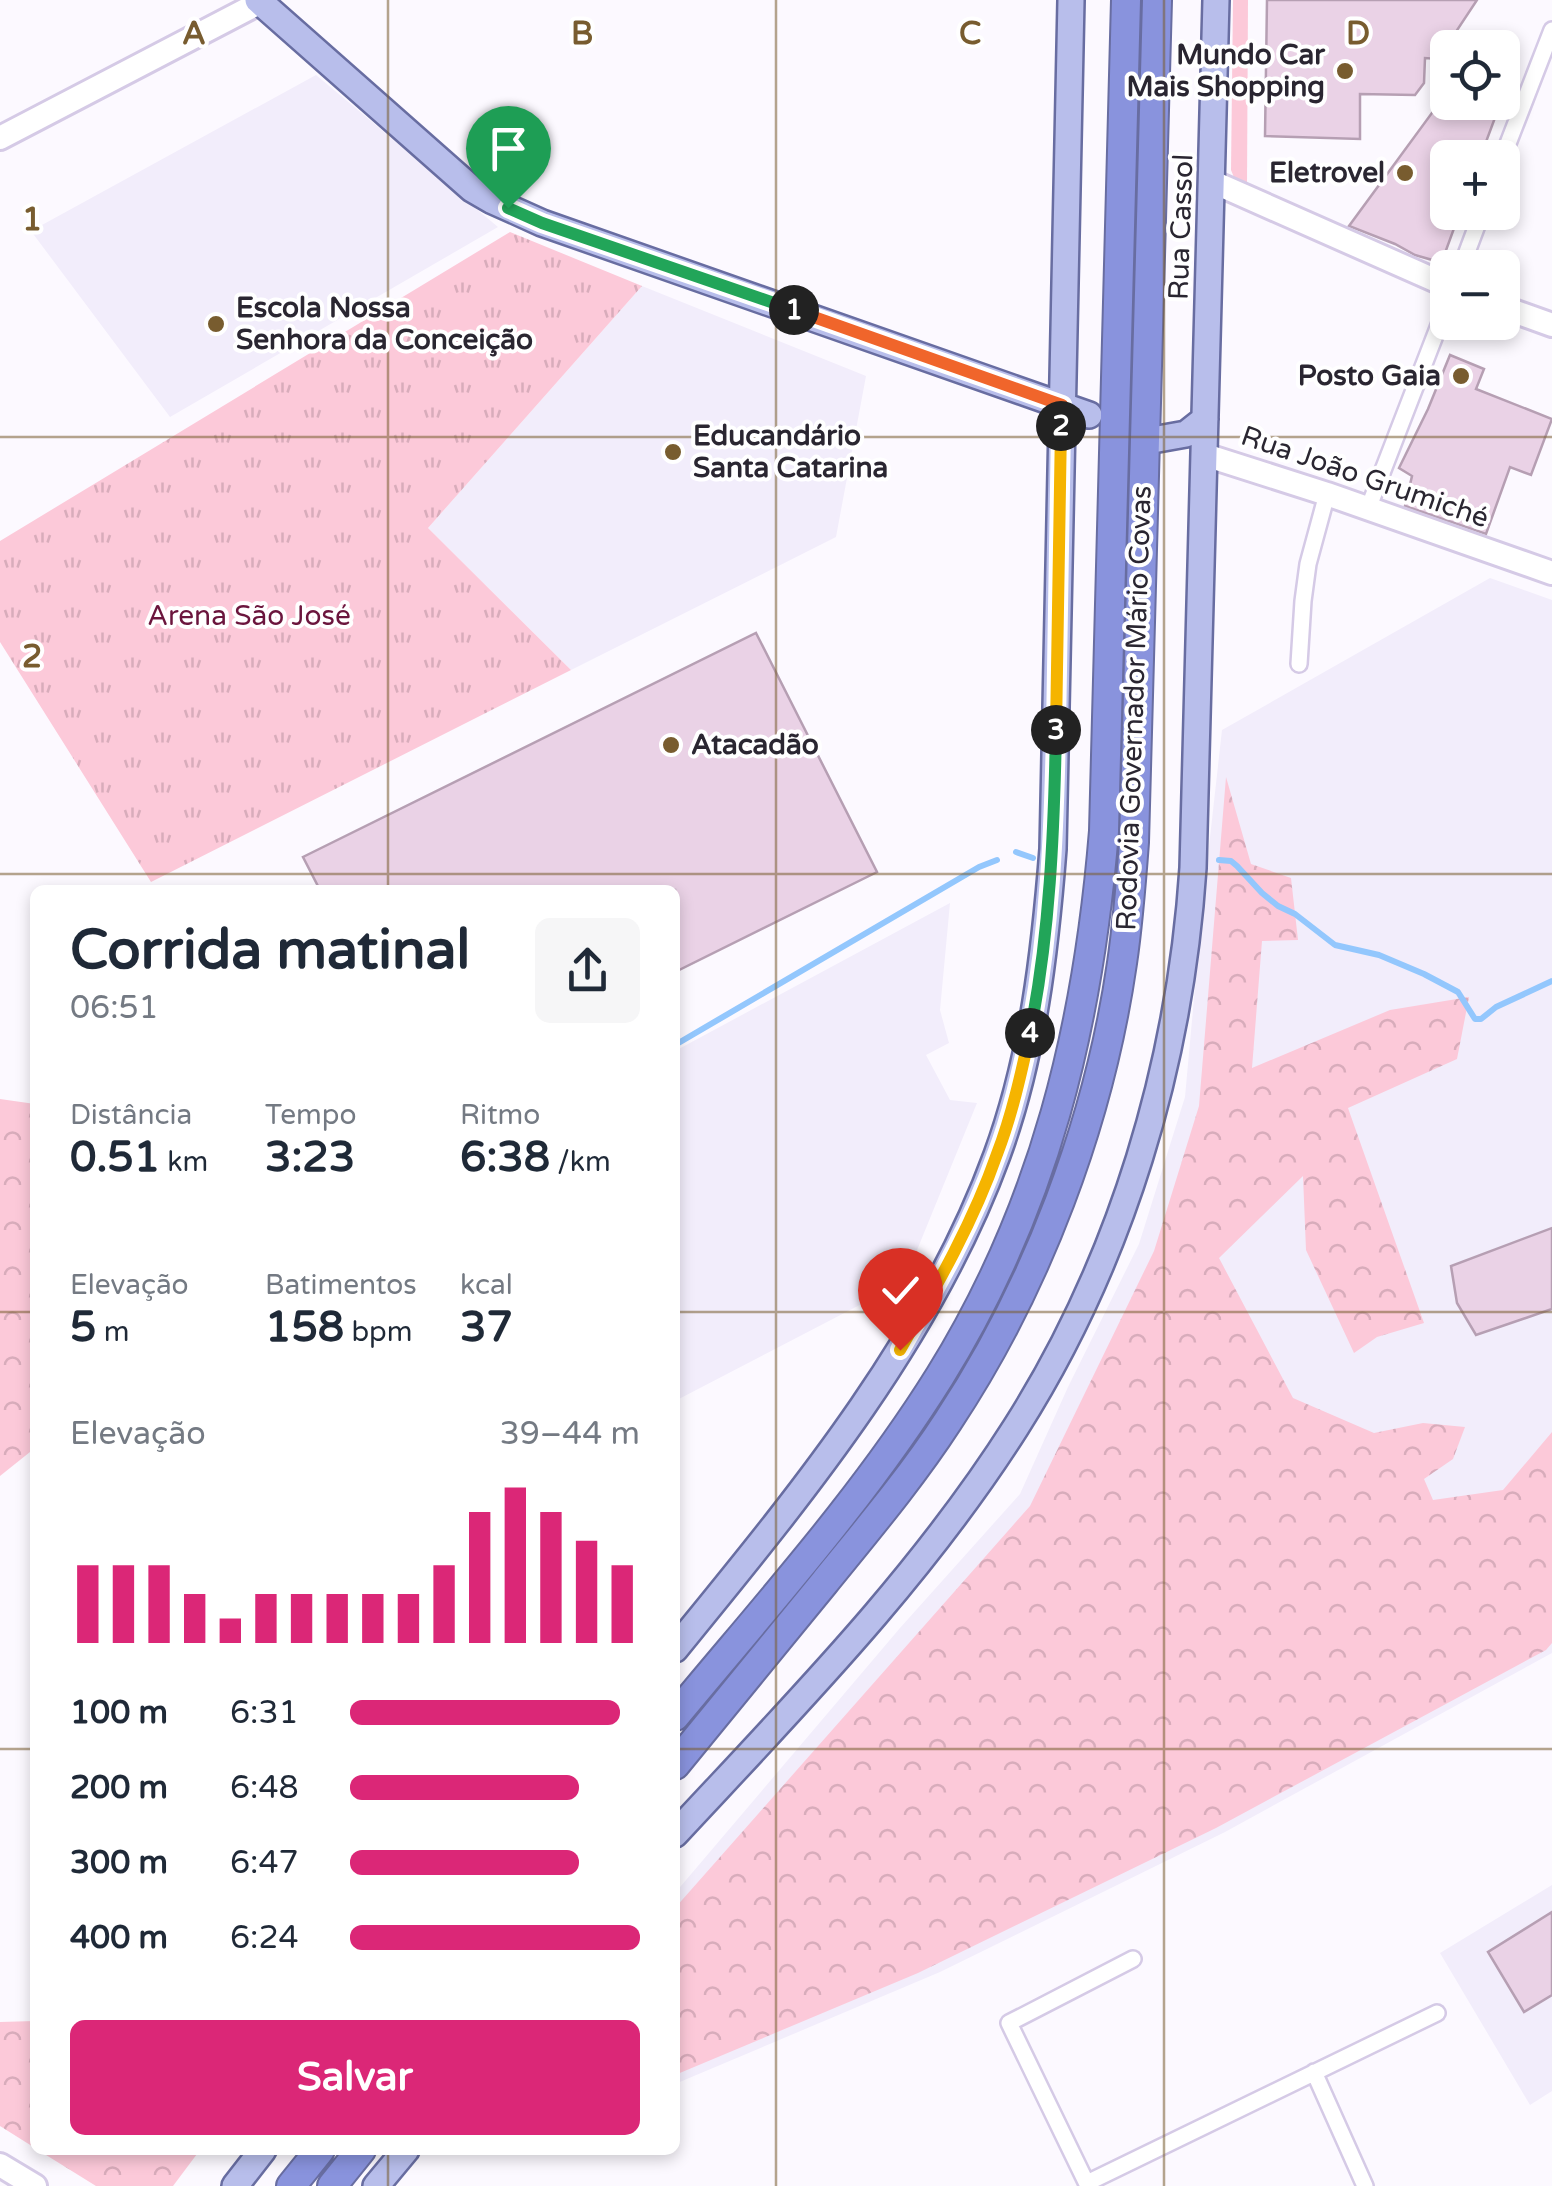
<!DOCTYPE html>
<html lang="pt">
<head>
<meta charset="utf-8">
<style>
  :root { --surface:#fff; --page:#f6f6f7; --text:#1f2937; --muted:#747a83; --accent:#db2777 }
  body { margin:0; font-family:"Varela Round",sans-serif; background:var(--page); color:var(--text); height:100vh; display:flex; flex-direction:column; font-size:38px; white-space:nowrap }
  * { box-sizing:border-box; margin:0 }
  p { font-size:32px; color:var(--muted) }
  .icon { flex:none; width:55px; height:55px; fill:none; stroke:currentColor; stroke-width:2; stroke-linecap:round; stroke-linejoin:round }
  .map { position:relative; flex:1; overflow:hidden }
  .sheet { position:absolute; left:30px; top:885px; width:650px; height:1270px; display:flex; flex-direction:column; background:var(--surface); border-radius:15px; box-shadow:0 5px 15px #0003 }
  .sheet>* { flex:none }
  .controls { position:absolute; left:1430px; top:30px; display:grid; gap:20px }
  .controls a { display:grid; place-items:center; width:90px; height:90px; border-radius:15px; background:var(--surface); box-shadow:0 5px 15px #0003; font-size:50px }
  .pin { position:absolute; display:grid; place-items:center; width:85px; height:85px; color:#fff; margin:-102px -42px; border-radius:50% 50% 50% 0; rotate:-45deg; box-shadow:0 0 10px #0007 }
  .pin .icon { rotate:45deg }
  .km { position:absolute; width:50px; height:50px; margin:-25px; border-radius:50%; background:#222; color:#fff; font-size:28px; line-height:50px; text-align:center }
  .round { display:grid; place-items:center; flex:none; width:105px; height:105px; border-radius:15px; background:var(--page) }
  .summary { display:flex; align-items:center; justify-content:space-between; height:170px; padding:0 40px }
  h1 { font-size:55px; font-weight:800; line-height:75px }
  .metrics { display:grid; grid-template-columns:repeat(3,1fr); gap:15px; height:170px; padding:10px 40px }
  .metrics div { display:grid; align-content:center }
  .metrics b { font-size:42px; font-weight:800 }
  .metrics small { font-size:28px; font-weight:400 }
  .metrics p { font-size:28px }
  .chart { height:280px; padding:20px 40px }
  .chart p { display:flex; justify-content:space-between }
  .chart svg { width:100%; height:180px; margin-top:10px; stroke:var(--accent); stroke-width:6 }
  .cta { display:flex; gap:20px; margin-top:auto; padding:20px 40px }
  .cta a { flex:1; height:115px; border-radius:15px; background:var(--accent); color:#fff; font-size:40px; font-weight:800; line-height:115px; text-align:center }
  ul { padding:0 40px; list-style:none; font-size:32px }
  li { display:grid; grid-template-columns:160px 120px 1fr; align-items:center; height:75px }
  li i { height:25px; border-radius:12px; background:var(--accent) }
  .map>svg:first-child { display:block }
  .built { fill:#f2edfb }
  .grass { fill:#fcc9d9 }
  .forest { fill:url(#forest-crowns) }
  .park { fill:url(#park-tufts) }
  .lines { fill:none; stroke-linecap:round; stroke-linejoin:round }
  .stream { stroke:#93c7fd; stroke-width:6 }
  .building { fill:#ead2e6; stroke:#b69fb3; stroke-width:2.5 }
  .street-casing { stroke:#d5cae6; stroke-width:20 }
  .secondary-casing { stroke:#d5cae6; stroke-width:28 }
  .primary-casing { stroke:#686da1; stroke-width:30 }
  .highway-casing { stroke:#686da1; stroke-width:32 }
  .street { stroke:#fff; stroke-width:15 }
  .secondary { stroke:#fff; stroke-width:22 }
  .primary { stroke:#b8beeb; stroke-width:25 }
  .highway { stroke:#8993dd; stroke-width:28 }
  .split-1-casing { stroke:#fff; stroke-width:20 }
  .split-2-casing { stroke:#fff; stroke-width:20 }
  .split-3-casing { stroke:#fff; stroke-width:20 }
  .split-4-casing { stroke:#fff; stroke-width:20 }
  .split-5-casing { stroke:#fff; stroke-width:20 }
  .split-1 { stroke:#22a559; stroke-width:12 }
  .split-2 { stroke:#f0652b; stroke-width:12 }
  .split-3 { stroke:#f5b400; stroke-width:12 }
  .split-4 { stroke:#22a559; stroke-width:12 }
  .split-5 { stroke:#f5b400; stroke-width:12 }
  .grid { fill:none; stroke:#785c2f; stroke-width:2.5; stroke-opacity:0.55 }
  .poi-dot { fill:#785c2f; stroke:#fff; stroke-width:4 }
  .labels { text-anchor:middle; dominant-baseline:central; stroke-width:8; stroke-linejoin:round; paint-order:stroke }
  .poi-label { font-size:28px; font-weight:bold; fill:#2a2631; stroke:#fff; text-anchor:end }
  .street-label { font-size:28px; fill:#2a2631; stroke:#fff }
  .park-label { font-size:28px; fill:#6b153d; stroke:#fff }
  .grid-label { font-size:32px; text-anchor:middle; font-weight:bold; fill:#785c2f; stroke:#fff; stroke-width:8; stroke-linejoin:round; paint-order:stroke }
</style>
</head>
<body>
<div class="map">
<svg width="1552" height="2186" viewBox="0 0 1552 2186">
  <defs>
    <pattern id="forest-crowns" width="20" height="18" patternUnits="userSpaceOnUse" patternTransform="scale(2.5)"><rect width="20" height="18" fill="#fcc9d9"/><path d="M2 6a3 3 0 1 1 6 0M12 15a3 3 0 1 1 6 0" fill="none" stroke="#d8acbb"/></pattern>
    <pattern id="park-tufts" width="24" height="20" patternUnits="userSpaceOnUse" patternTransform="scale(2.5)"><rect width="24" height="20" fill="#fcc9d9"/><path d="M3 7l-1-3M5 7V3M7 7l1-3M15 17l-1-3M17 17v-4M19 17l1-3" fill="none" stroke="#d8acbb"/></pattern>
  </defs>
  <rect width="100%" height="100%" fill="#fcf9ff"/>
  <path class="built" d="M 316,75 L 498,227 L 170,417 L 31,231 Z
    M 642,286 L 866,376 L 836,537 L 571,670 L 428,528 Z
    M 1490,578 L 1552,600 L 1552,1653 L 1225,1832 L 940,1972 L 675,2084 L 675,1893 L 900,1628 L 1020,1494 L 1068,1387 L 1139,1244 L 1185,1097 L 1203,900 L 1222,730 Z
    M 950,903 L 940,1010 L 949,1043 L 926,1055 L 950,1100 L 977,1103 L 904,1282 L 675,1401 L 675,1051 Z
    M 1552,1885 L 1552,2091 L 1530,2105 L 1440,1953 Z"/>
  <path class="grass" d="M 1233,0 L 1248,0 L 1247,185 L 1235,180 L 1231,170 Z"/>
  <path class="forest" d="M 1226,777 L 1251,864 L 1291,878 L 1298,940 L 1262,941 L 1252,1068 L 1390,1010 L 1469,997 L 1457,1059 L 1348,1108 L 1424,1323 L 1377,1337 L 1354,1353 L 1306,1250 L 1303,1176 L 1219,1258 L 1293,1398 L 1374,1433 L 1423,1423 L 1465,1427 L 1453,1459 L 1424,1479 L 1433,1500 L 1503,1490 L 1552,1432 L 1552,1643 L 1546,1650 L 1216,1828 L 918,1973 L 675,2075 L 675,1908 L 1030,1506 L 1154,1251 L 1199,1106 Z
    M 0,1099 L 35,1104 L 35,1448 L 0,1476 Z
    M 35,2021 L 35,2148 L 0,2126 L 0,2022 Z
    M 38,2150 L 200,2150 L 173,2186 L 96,2186 Z"/>
  <path class="park" d="M 510,232 L 642,286 L 428,528 L 571,670 L 151,882 L 0,642 L 0,541 Z"/>
  <g class="lines">
    <path class="stream" d="M 1016,852 L 1033,858
      M 1219,860 L 1231,861 L 1237,866 L 1262,893 L 1278,906 L 1295,914 L 1335,945 L 1379,955 L 1424,974 L 1458,992 L 1475,1019 L 1481,1019 L 1496,1007 L 1552,981
      M 675,1045 L 979,867 L 997,860"/>
  </g>
  <path class="building" d="M 1267,0 L 1477,0 L 1438,59 L 1425,58 L 1424,83 L 1415,95 L 1360,94 L 1360,139 L 1265,136 Z
    M 1452,102 L 1485,102 L 1499,107 L 1480,158 L 1448,158 L 1448,212 L 1460,212 L 1445,253 L 1436,261 L 1415,255 L 1395,244 L 1349,226 L 1437,106 L 1448,112 Z
    M 1450,355 L 1484,369 L 1476,389 L 1552,419 L 1531,475 L 1510,467 L 1486,534 L 1405,506 L 1412,476 L 1399,468 L 1428,409 Z
    M 756,633 L 877,872 L 675,972 L 675,890 L 320,890 L 303,857 Z
    M 1552,1228 L 1552,1309 L 1476,1335 L 1457,1303 L 1451,1266 Z
    M 1552,1912 L 1552,1995 L 1524,2012 L 1488,1952 Z"/>
  <g class="lines">
    <g class="street-casing">
      <path id="street" d="M 1502,159 L 1552,30
        M 1461,268 L 1482,212
        M 1368,509 L 1448,302
        M 1299,664 L 1303,601 L 1308,564 L 1327,494
        M 1314,2072 L 1365,2186
        M 1087,2183 L 1437,2013
        M 1088,2186 L 1009,2023 L 1133,1959"/>
    </g>
    <g class="secondary-casing">
      <path id="secondary" d="M 0,138 L 261,2
        M 1213,182 L 1448,286
        M 1502,307 L 1552,325
        M 1205,455 L 1327,494 L 1552,573
        M 0,2165 L 35,2186"/>
    </g>
    <g class="primary-casing">
      <path id="primary" d="M 258,0 L 472,189 L 491,200 L 542,223 L 1089,415
        M 1158,439 L 1186,434 L 1205,419
        M 675,1649 C 799,1497 929,1341 997,1155 C 1033,1057 1045,952 1053,849 L 1071,0
        M 675,1834 C 795,1705 921,1577 1016,1427 C 1122,1260 1180,1064 1193,868 L 1216,0
        M 235,2186 L 263,2150
        M 376,2186 L 406,2150"/>
    </g>
    <g class="highway-casing">
      <path id="highway" d="M 675,1716 C 766,1606 864,1498 940,1376 C 1045,1207 1088,1027 1104,831 L 1126,0
        M 675,1765 C 725,1704 774,1644 824,1583 C 867,1530 911,1478 948,1421 C 1037,1287 1099,1122 1122,963 C 1128,923 1131,883 1134,842 L 1157,0
        M 291,2186 L 320,2150
        M 332,2186 L 361,2150"/>
    </g>
    <use href="#street" class="street"/>
    <use href="#secondary" class="secondary"/>
    <use href="#primary" class="primary"/>
    <use href="#highway" class="highway"/>
  </g>
  <g class="lines">
    <g class="split-1-casing">
      <path id="split-1" d="M 508,208 L 542,223 L 794,310"/>
    </g>
    <g class="split-2-casing">
      <path id="split-2" d="M 794,310 L 1062,405 L 1061,426"/>
    </g>
    <g class="split-3-casing">
      <path id="split-3" d="M 1056,730 L 1061,426"/>
    </g>
    <g class="split-4-casing">
      <path id="split-4" d="M 1030,1033 C 1050,933 1054,832 1056,730"/>
    </g>
    <g class="split-5-casing">
      <path id="split-5" d="M 900,1350 C 936,1287 973,1223 997,1154 C 1012,1115 1021,1074 1030,1033"/>
    </g>
    <use href="#split-1" class="split-1"/>
    <use href="#split-2" class="split-2"/>
    <use href="#split-3" class="split-3"/>
    <use href="#split-4" class="split-4"/>
    <use href="#split-5" class="split-5"/>
  </g>
  <path class="grid" d="M 388,0 L 388,890M 776,0 L 776,2186M 1164,0 L 1164,2186M 0,437 L 1552,437M 0,874 L 1552,874M 0,1312 L 35,1312M 675,1312 L 1552,1312M 0,1749 L 35,1749M 675,1749 L 1552,1749M 388,2150 L 388,2186"/>
  <g class="poi-dot">
    <circle cx="1345" cy="71" r="10"/>
    <circle cx="1405" cy="173" r="10"/>
    <circle cx="216" cy="324" r="10"/>
    <circle cx="1461" cy="376" r="10"/>
    <circle cx="673" cy="452" r="10"/>
    <circle cx="671" cy="745" r="10"/>
  </g>
  <g class="labels">
    <g class="poi-label">
      <text x="1325" y="55">Mundo Car<tspan x="1325" dy="32">Mais Shopping</tspan></text>
      <text x="1385" y="173">Eletrovel</text>
      <text x="236" y="308" text-anchor="start">Escola Nossa<tspan x="236" dy="32">Senhora da Conceição</tspan></text>
      <text x="1441" y="376">Posto Gaia</text>
      <text x="693" y="436" text-anchor="start">Educandário<tspan x="693" dy="32">Santa Catarina</tspan></text>
      <text x="691" y="745" text-anchor="start">Atacadão</text>
    </g>
    <g class="street-label">
      <text transform="translate(1181 227) rotate(-88)">Rua Cassol</text>
      <text transform="translate(1365 477) rotate(19)">Rua João Grumiché</text>
      <text transform="translate(1134 708) rotate(-88)">Rodovia Governador Mário Covas</text>
    </g>
    <g class="park-label">
      <text x="249" y="616">Arena São José</text>
    </g>
  </g>
  <g class="grid-label">
    <text x="194" y="44">A</text>
    <text x="582" y="44">B</text>
    <text x="970" y="44">C</text>
    <text x="1358" y="44">D</text>
    <text x="32" y="230">1</text>
    <text x="32" y="667">2</text>
  </g>
</svg>
<div class="controls">
<a><svg class="icon" aria-label="locate" viewBox="0 0 24 24"><circle cx="12" cy="12" r="6"/><path d="M12 2v4M12 18v4M2 12h4M18 12h4"/></svg></a>
<a>+</a>
<a>−</a>
</div>
<div class="pin" style="left:508px;top:208px;background:#1e9e55"><svg class="icon" aria-label="arrive" viewBox="0 0 24 24"><path d="M6 21V4h12l-3 4 3 4H6"/></svg></div>
<div class="pin" style="left:900px;top:1350px;background:#d93025"><svg class="icon" aria-label="check" viewBox="0 0 24 24"><path d="M5 12l5 5 9-10"/></svg></div>
<b class="km" style="left:794px;top:310px">1</b>
<b class="km" style="left:1061px;top:426px">2</b>
<b class="km" style="left:1056px;top:730px">3</b>
<b class="km" style="left:1030px;top:1033px">4</b>
<section class="sheet">
<div class="summary"><div><h1>Corrida matinal</h1><p>06:51</p></div><a class="round"><svg class="icon" aria-label="share" viewBox="0 0 24 24"><path d="M12 15V3M7 8l5-5 5 5M5 13v7h14v-7"/></svg></a></div>
<div class="metrics">
<div><p>Distância</p><b>0.51<small> km</small></b></div>
<div><p>Tempo</p><b>3:23</b></div>
<div><p>Ritmo</p><b>6:38<small> /km</small></b></div>
</div>
<div class="metrics">
<div><p>Elevação</p><b>5<small> m</small></b></div>
<div><p>Batimentos</p><b>158<small> bpm</small></b></div>
<div><p>kcal</p><b>37</b></div>
</div>
<div class="chart"><p><span>Elevação</span>39–44 m</p>
<svg viewBox="0 0 160 44" preserveAspectRatio="none"><path d="M5 44V25M15 44V25M25 44V25M35 44V32M45 44V38M55 44V32M65 44V32M75 44V32M85 44V32M95 44V32M105 44V25M115 44V12M125 44V6M135 44V12M145 44V19M155 44V25"/></svg>
</div>
<ul>
<li><b>100 m</b>6:31<i style="width:93%"></i></li>
<li><b>200 m</b>6:48<i style="width:79%"></i></li>
<li><b>300 m</b>6:47<i style="width:79%"></i></li>
<li><b>400 m</b>6:24<i style="width:100%"></i></li>
</ul>
<div class="cta"><a>Salvar</a></div>
</section>
</div>
</body>
</html>
